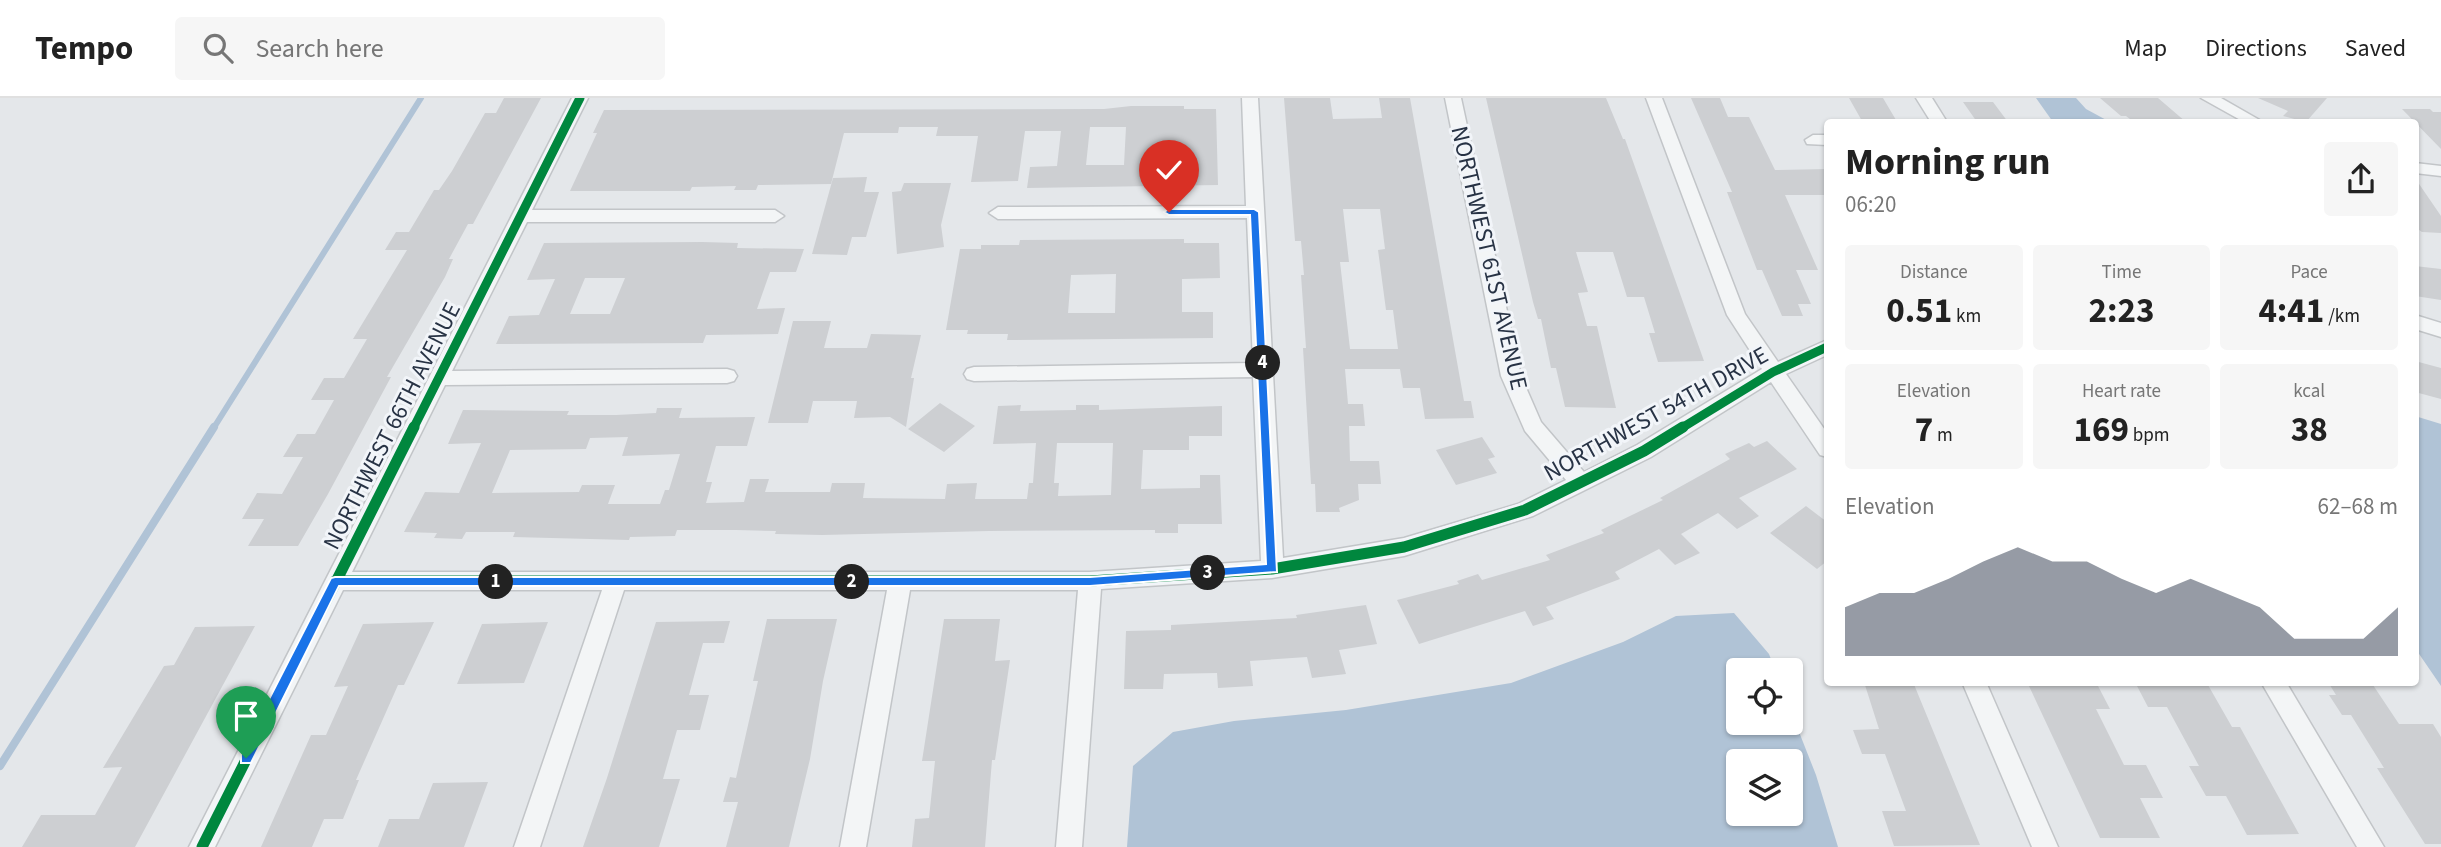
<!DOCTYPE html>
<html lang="en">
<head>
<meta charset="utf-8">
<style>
  :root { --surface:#fff; --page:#f6f6f6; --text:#222; --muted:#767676; --line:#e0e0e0; --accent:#6a727f }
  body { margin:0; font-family:"Source Sans 3",sans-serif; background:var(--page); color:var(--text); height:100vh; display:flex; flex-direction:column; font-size:26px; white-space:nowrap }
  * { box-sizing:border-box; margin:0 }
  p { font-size:23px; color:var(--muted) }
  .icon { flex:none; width:38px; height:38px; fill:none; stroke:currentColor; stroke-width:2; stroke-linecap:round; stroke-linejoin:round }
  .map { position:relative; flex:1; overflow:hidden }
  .panel { position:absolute; left:1824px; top:21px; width:595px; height:567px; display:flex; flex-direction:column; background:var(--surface); border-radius:7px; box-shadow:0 2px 5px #0004 }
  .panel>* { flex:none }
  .controls { position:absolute; left:1726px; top:560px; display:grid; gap:14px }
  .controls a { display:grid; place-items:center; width:77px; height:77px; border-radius:7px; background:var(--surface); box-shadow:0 2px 5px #0004; font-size:35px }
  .pin { position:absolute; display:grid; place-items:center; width:60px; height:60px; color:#fff; margin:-72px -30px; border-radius:50% 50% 50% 0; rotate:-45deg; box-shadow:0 0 7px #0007 }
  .pin .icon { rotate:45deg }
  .km { position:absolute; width:35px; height:35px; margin:-18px; border-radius:50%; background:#222; color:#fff; font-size:19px; line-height:35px; text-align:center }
  .round { display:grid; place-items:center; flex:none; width:74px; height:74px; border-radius:7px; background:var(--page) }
  .overview { display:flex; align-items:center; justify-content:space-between; height:119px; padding:0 21px }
  h1 { font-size:38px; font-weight:700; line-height:52px }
  .figures { display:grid; grid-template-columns:repeat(3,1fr); gap:10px; height:119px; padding:7px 21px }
  .figures div { display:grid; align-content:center; border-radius:7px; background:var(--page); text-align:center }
  .figures b { font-size:35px; font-weight:700 }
  .figures small { font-size:19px; font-weight:400 }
  .figures p { font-size:19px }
  .chart { height:196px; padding:14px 21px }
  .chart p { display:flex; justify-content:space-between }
  .chart svg { width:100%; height:126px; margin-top:7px; fill:var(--accent); opacity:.7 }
  header { display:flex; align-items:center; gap:42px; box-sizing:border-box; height:98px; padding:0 35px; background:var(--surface); border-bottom:2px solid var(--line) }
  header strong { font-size:33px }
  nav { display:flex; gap:38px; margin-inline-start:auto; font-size:24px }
  .search { width:490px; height:63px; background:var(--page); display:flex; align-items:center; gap:18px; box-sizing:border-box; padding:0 24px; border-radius:7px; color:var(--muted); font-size:26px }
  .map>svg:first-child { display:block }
  .water { fill:#b0c3d6; fill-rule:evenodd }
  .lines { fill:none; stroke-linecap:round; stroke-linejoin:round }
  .stream-far1 { stroke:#b0c3d6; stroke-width:6 }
  .stream { stroke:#b0c3d6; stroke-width:8 }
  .building { fill:#cdcfd2; fill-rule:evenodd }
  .street-casing { stroke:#c2c5c8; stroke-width:3 }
  .street { fill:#f3f5f6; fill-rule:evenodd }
  .cycleway-far1-casing { stroke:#f2f5f9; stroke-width:12 }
  .cycleway-casing { stroke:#f2f5f9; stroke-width:16 }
  .cycleway-far1 { stroke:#00873e; stroke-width:9 }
  .cycleway { stroke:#00873e; stroke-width:11 }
  .route { fill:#1a73e8; stroke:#fff; stroke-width:2 }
  .labels { text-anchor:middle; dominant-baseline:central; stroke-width:6; stroke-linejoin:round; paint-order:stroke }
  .street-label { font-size:24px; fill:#283345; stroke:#f2f5f9 }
</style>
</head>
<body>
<header>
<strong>Tempo</strong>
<div class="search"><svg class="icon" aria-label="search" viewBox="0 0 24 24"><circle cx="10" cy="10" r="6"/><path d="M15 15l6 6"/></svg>Search here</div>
<nav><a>Map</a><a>Directions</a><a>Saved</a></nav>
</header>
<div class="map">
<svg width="2441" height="749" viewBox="0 0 2441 749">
  <rect width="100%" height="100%" fill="#e4e7ea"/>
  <path class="water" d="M 2036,0 L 2076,0 L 2086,11 L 2110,24 L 2053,24 Z
    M 2415,318 L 2441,326 L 2441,588 L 2415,550 Z
    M 1734,515 L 1769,556 L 1775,572 L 1738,572 L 1738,625 L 1790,625 L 1790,611 L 1816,677 L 1838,749 L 1127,749 L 1133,668 L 1173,634 L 1234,623 L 1346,612 L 1511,585 L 1623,544 L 1676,518 ZM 1790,663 L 1790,716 L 1738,716 L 1738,663 Z"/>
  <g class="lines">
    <path class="stream-far1" d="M 213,331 L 421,0"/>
    <path class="stream" d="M 0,668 L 214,329"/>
  </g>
  <path class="building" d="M 504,0 L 541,0 L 473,126 L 468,126 L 449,161 L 453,161 L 445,179 L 387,279 L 391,279 L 328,396 L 298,448 L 248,448 L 264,421 L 242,421 L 257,395 L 282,396 L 303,359 L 283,359 L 297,336 L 315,336 L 334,302 L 311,302 L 324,280 L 344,280 L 367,241 L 353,241 L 407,152 L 385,152 L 396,134 L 409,134 L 434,92 L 439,92 L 452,73 L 485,15 L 496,15 Z
    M 1284,0 L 1330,0 L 1333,21 L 1382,20 L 1379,0 L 1410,0 L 1464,303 L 1471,303 L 1474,320 L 1425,321 L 1420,290 L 1403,290 L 1400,271 L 1345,271 L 1348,306 L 1363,306 L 1365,328 L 1349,328 L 1350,363 L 1379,363 L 1381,386 L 1358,386 L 1359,402 L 1339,410 L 1340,414 L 1316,414 L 1315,386 L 1311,386 L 1303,250 L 1306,250 L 1301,177 L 1304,177 L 1301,143 L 1295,143 ZM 1343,111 L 1380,111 L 1385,151 L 1378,152 L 1386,212 L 1393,212 L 1398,251 L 1350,251 L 1340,164 L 1349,164 Z
    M 1486,0 L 1606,0 L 1623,41 L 1625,41 L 1704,263 L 1658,264 L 1649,235 L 1655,235 L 1644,199 L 1627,199 L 1613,154 L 1576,154 L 1588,194 L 1578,195 L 1587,228 L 1597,228 L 1616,310 L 1565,309 L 1556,270 L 1551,270 L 1541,221 L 1538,221 L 1533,204 Z
    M 1691,0 L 1720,0 L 1728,19 L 1749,19 L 1775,72 L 1827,71 L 1827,97 L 1785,97 L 1818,172 L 1796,172 L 1811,206 L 1798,206 L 1803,218 L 1782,218 L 1762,172 L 1757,172 L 1727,94 L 1732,94 Z
    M 1849,0 L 1883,0 L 1896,22 L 1862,23 Z
    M 2100,0 L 2158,0 L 2186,24 L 2134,24 L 2126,18 L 2121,18 Z
    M 2258,0 L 2327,0 L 2306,24 L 2283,18 L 2288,13 Z
    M 1963,4 L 1993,4 L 2008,24 L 1977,24 Z
    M 1131,8 L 1184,8 L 1184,11 L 1216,11 L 1218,87 L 1027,90 L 1030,69 L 1057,68 L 1061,33 L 1025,33 L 1018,83 L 971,84 L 978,38 L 936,38 L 938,29 L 899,29 L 898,35 L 844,35 L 831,86 L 758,87 L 756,92 L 734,92 L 736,88 L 692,89 L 690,93 L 570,93 L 597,35 L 593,35 L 604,12 L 1104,11 ZM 1090,29 L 1126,29 L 1124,67 L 1086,67 Z
    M 2402,11 L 2430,11 L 2433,14 L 2441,14 L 2441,51 Z
    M 867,79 L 864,94 L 879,94 L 866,139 L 852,139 L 847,157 L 812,156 L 833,80 Z
    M 2415,80 L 2441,118 L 2441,135 L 2422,134 L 2415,129 Z
    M 904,85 L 951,85 L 941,127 L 944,149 L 897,156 L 892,94 L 901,93 Z
    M 1184,141 L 1184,145 L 1219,145 L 1220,180 L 1182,181 L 1182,214 L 1213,214 L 1213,240 L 1007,242 L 1008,236 L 967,236 L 968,232 L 946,232 L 960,151 L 981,151 L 981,147 L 1019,147 L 1020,142 ZM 1116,176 L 1115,215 L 1068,215 L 1071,177 Z
    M 702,144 L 738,145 L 737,150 L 804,151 L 796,174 L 770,174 L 757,211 L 785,210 L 778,236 L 706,237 L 703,245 L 496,246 L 509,218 L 539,217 L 555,181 L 527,182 L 544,145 ZM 585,180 L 625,180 L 610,216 L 570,216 Z
    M 2415,168 L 2441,171 L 2441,202 L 2415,198 Z
    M 793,223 L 831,223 L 824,250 L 867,250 L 871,236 L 921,237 L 911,280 L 914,280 L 906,329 L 890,319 L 854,320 L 857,303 L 813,303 L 808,325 L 768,325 Z
    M 2415,263 L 2441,270 L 2441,301 L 2415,294 Z
    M 940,305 L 975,328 L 944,354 L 908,331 Z
    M 1021,307 L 1020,313 L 1076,312 L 1076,307 L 1099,307 L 1099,312 L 1222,308 L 1222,338 L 1189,338 L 1189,352 L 1143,352 L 1141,391 L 1200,390 L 1200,377 L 1220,377 L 1222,426 L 1178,426 L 1178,435 L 1155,435 L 1155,432 L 989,433 L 822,437 L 775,436 L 776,433 L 736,432 L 677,432 L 675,438 L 630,439 L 629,442 L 513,439 L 515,434 L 466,434 L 462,441 L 434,440 L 437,435 L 404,434 L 425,394 L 459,395 L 481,345 L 448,346 L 463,312 L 569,313 L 567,317 L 616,317 L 656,315 L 657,310 L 682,310 L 679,320 L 755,319 L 747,348 L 716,348 L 706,384 L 712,384 L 706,405 L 744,404 L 750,381 L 769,381 L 765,394 L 830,394 L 832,385 L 865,385 L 863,400 L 945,401 L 947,386 L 977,385 L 975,401 L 1027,401 L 1029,385 L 1033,385 L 1036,345 L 993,346 L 998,308 ZM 628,339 L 622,358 L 680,356 L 669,392 L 665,392 L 660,406 L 608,406 L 615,387 L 582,387 L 579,394 L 492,395 L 510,352 L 586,351 L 590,340 ZM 1057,345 L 1113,345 L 1111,397 L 1058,398 L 1059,385 L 1054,385 Z
    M 1482,339 L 1495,359 L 1488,361 L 1497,375 L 1456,387 L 1436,352 Z
    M 1767,343 L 1797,371 L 1739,400 L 1759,418 L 1737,431 L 1718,415 L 1681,436 L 1700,455 L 1675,467 L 1659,451 L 1615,474 L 1620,481 L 1546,509 L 1554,521 L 1533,528 L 1525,513 L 1419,546 L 1397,502 L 1459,486 L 1457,483 L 1478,476 L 1482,482 L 1550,462 L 1546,457 L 1604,435 L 1601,432 L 1663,402 L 1660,400 L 1730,361 L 1725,356 L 1749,345 L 1754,349 Z
    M 1806,408 L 1827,424 L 1827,463 L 1817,471 L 1770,435 Z
    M 1366,507 L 1377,546 L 1339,552 L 1346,576 L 1312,580 L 1307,559 L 1250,563 L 1253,588 L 1218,590 L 1217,575 L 1164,576 L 1163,591 L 1124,591 L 1126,533 L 1171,532 L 1171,527 L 1297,520 L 1296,517 Z
    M 767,521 L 837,521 L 823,583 L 810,661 L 789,749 L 726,749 L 738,704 L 723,704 L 730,679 L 736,680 L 758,583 L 753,583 Z
    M 944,521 L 1000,521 L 995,563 L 1010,562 L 995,662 L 992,662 L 985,749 L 912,749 L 915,721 L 929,720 L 935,663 L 922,663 Z
    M 730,523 L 724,545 L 703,545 L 689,597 L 709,597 L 700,632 L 677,632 L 663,681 L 680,681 L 659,749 L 583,749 L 607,680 L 656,524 Z
    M 434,524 L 404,587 L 398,587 L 356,682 L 359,682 L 343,721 L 324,721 L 312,749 L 261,749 L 311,637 L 326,637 L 348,588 L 334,589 L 363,526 Z
    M 548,524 L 524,585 L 457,586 L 482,526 Z
    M 255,528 L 135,749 L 22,749 L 41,717 L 95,717 L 122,669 L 103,670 L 164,568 L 174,567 L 195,529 Z
    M 1864,584 L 1913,584 L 1980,747 L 1894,748 L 1882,713 L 1906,713 L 1885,656 L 1862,656 L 1853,632 L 1879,631 Z
    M 2328,584 L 2371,584 L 2399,626 L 2433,626 L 2441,639 L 2441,746 L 2425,746 L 2377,670 L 2384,670 L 2351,617 L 2342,617 L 2329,597 L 2336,597 Z
    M 2208,587 L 2232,629 L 2240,629 L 2299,736 L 2247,737 L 2226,698 L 2206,698 L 2189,668 L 2199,668 L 2167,609 L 2148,609 L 2137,588 Z
    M 2029,588 L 2098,588 L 2110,611 L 2096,611 L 2124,667 L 2146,667 L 2163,700 L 2140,700 L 2160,740 L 2100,740 Z
    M 488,684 L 464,749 L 378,749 L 389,721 L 419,721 L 433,685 Z"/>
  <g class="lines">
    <g class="street-casing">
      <path id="street" d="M 572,0 L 588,0 L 532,112 L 775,112 L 784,118 L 775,124 L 527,124 L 452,273 L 727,271 L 734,273 L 737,278 L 734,283 L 727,285 L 445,287 L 352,474 L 1090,474 L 1261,463 L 1253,279 L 974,283 L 967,281 L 964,276 L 967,271 L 974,269 L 1253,265 L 1247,120 L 998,121 L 989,115 L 998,109 L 1246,108 L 1242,0 L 1258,0 L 1283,460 L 1404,440 L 1518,406 L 1566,382 L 1525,333 L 1501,278 L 1445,0 L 1461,0 L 1521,278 L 1541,324 L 1584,374 L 1637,347 L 1762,271 L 1727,217 L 1646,0 L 1662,0 L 1745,216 L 1778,264 L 1827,242 L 1827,257 L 1786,276 L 1827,335 L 1827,359 L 1820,357 L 1771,284 L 1651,359 L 1533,418 L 1404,458 L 1272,480 L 1101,491 L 1082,749 L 1056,749 L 1078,492 L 910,492 L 866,749 L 840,749 L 887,492 L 624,492 L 540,749 L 514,749 L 602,492 L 343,492 L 215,749 L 189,749 Z
        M 1916,0 L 1932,0 L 1947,24 L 1931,24 Z
        M 2201,0 L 2221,0 L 2263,24 L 2244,24 Z
        M 1813,37 L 1827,37 L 1827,47 L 1807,46 L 1805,42 Z
        M 2415,65 L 2441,68 L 2441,78 L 2415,75 Z
        M 2415,217 L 2441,225 L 2441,239 L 2415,231 Z
        M 1962,584 L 1986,584 L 2058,749 L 2032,749 Z
        M 2261,584 L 2286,584 L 2384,749 L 2357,749 Z"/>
    </g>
    <use href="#street" class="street"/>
    <g class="cycleway-far1-casing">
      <path id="cycleway-far1" d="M 413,331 L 580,0
        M 1680,331 L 1773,274 L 1827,249"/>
    </g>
    <g class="cycleway-casing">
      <path id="cycleway" d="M 335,483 L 1090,483 L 1272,471 L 1404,449 L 1525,412 L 1644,353 L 1683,329
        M 202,749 L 414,329"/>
    </g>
    <use href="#cycleway-far1" class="cycleway-far1"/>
    <use href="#cycleway" class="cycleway"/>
  </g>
  <path class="route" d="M 1254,111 L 1259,114 L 1277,474 L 1090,488 L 339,488 L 251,665 L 241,665 L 241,656 L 331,480 L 335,479 L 1090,479 L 1266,466 L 1250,117 L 1169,117 L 1164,114 L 1169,111 Z"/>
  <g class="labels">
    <g class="street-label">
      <text transform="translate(1489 160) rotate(77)">NORTHWEST 61ST AVENUE</text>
      <text transform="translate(1656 316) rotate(-29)">NORTHWEST 54TH DRIVE</text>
      <text transform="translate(392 328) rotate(-63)">NORTHWEST 66TH AVENUE</text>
    </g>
  </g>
</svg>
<div class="controls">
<a><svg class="icon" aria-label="locate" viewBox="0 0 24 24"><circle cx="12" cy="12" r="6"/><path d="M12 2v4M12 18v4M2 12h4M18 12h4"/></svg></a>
<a><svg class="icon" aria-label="layers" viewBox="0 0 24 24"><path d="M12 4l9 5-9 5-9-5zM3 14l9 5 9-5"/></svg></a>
</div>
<div class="pin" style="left:246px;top:660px;background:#1e9e55"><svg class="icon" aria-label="arrive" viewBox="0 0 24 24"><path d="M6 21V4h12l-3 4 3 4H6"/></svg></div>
<div class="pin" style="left:1169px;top:114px;background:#d93025"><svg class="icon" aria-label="check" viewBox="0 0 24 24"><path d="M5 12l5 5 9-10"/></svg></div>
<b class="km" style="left:496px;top:484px">1</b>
<b class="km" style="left:852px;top:484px">2</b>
<b class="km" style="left:1208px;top:475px">3</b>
<b class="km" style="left:1263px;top:265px">4</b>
<section class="panel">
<div class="overview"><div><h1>Morning run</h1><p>06:20</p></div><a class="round"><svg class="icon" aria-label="share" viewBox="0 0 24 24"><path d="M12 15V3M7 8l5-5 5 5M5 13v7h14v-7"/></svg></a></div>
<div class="figures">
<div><p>Distance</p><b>0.51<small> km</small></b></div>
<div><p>Time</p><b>2:23</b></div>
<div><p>Pace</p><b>4:41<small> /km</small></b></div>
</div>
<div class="figures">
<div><p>Elevation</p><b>7<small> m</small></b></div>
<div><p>Heart rate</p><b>169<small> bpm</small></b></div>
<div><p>kcal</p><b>38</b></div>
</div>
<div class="chart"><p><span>Elevation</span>62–68 m</p>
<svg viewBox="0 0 160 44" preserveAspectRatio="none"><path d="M0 44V27L10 22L20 22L30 17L40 11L50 6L60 11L70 11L80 17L90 22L100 17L110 22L120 27L130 38L140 38L150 38L160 27V44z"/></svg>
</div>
</section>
</div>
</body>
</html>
